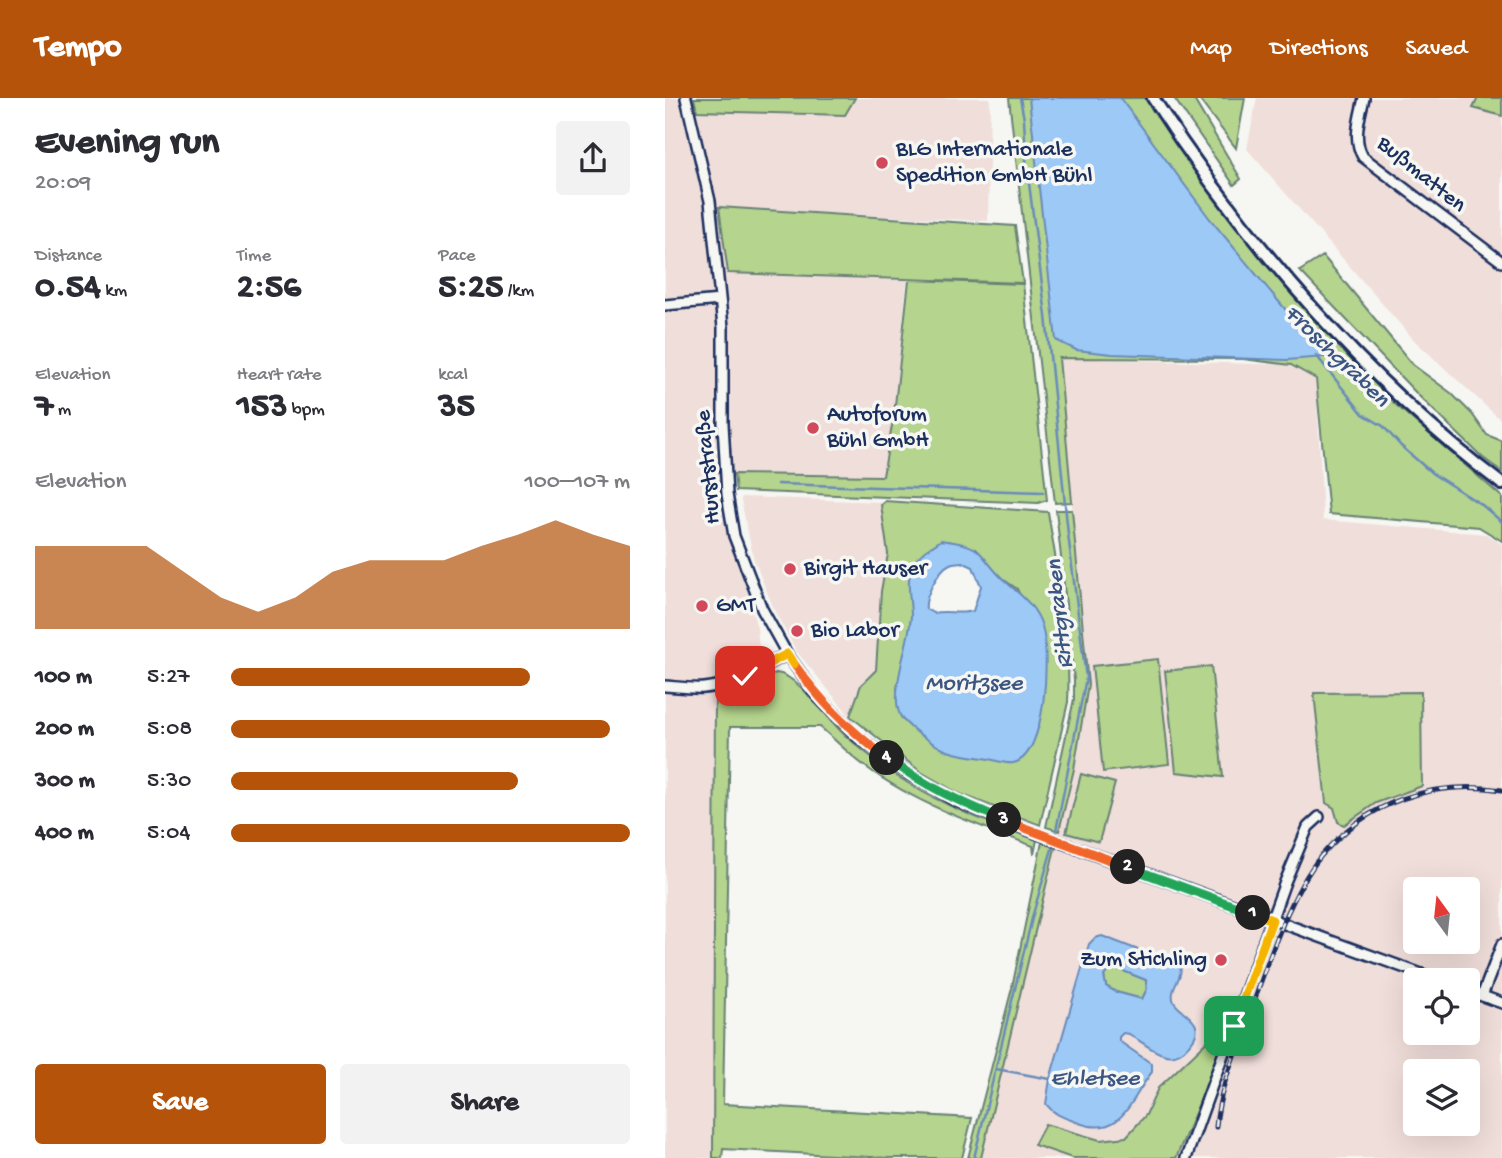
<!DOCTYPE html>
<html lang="en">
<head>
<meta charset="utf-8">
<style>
  :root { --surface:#fff; --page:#f2f2f3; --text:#2b2b33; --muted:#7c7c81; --accent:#b45309 }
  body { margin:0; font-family:"Gochi Hand",sans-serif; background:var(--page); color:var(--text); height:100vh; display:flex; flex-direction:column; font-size:26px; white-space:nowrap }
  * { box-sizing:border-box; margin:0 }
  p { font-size:23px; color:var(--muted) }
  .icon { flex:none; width:38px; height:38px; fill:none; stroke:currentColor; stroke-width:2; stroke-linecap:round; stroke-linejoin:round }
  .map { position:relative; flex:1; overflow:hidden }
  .panel { display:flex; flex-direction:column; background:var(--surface); width:665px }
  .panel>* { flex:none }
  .needle { width:46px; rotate:345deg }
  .buttons { position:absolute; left:738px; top:779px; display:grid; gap:14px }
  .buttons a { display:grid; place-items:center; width:77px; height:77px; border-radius:7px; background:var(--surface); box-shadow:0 7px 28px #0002; font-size:35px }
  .pin { position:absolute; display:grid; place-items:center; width:60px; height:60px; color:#fff; margin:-30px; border-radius:14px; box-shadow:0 4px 10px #0006 }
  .km { position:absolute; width:35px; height:35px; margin:-18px; border-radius:50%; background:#222; color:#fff; font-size:19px; line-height:35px; text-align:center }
  .round { display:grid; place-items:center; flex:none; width:74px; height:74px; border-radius:7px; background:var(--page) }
  .overview { display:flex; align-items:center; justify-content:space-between; height:119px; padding:0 35px }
  h1 { font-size:38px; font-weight:700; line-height:52px }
  .metrics { display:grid; grid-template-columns:repeat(3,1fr); gap:10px; height:119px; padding:7px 35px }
  .metrics div { display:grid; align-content:center }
  .metrics b { font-size:35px; font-weight:700 }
  .metrics small { font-size:19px; font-weight:400 }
  .metrics p { font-size:19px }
  .chart { height:196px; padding:14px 35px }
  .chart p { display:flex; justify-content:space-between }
  .chart svg { width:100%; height:126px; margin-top:7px; fill:var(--accent); opacity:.7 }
  .primary-button { display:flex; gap:14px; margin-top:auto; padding:14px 35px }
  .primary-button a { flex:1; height:80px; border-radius:7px; background:var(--accent); color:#fff; font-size:28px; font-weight:700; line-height:80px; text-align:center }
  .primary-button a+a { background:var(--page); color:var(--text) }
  ul { padding:0 35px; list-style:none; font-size:23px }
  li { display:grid; grid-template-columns:112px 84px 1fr; align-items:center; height:52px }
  li i { height:18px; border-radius:9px; background:var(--accent) }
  header { display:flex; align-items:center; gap:42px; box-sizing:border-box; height:98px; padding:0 35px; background:var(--accent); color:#fff }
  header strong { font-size:33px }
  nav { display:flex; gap:38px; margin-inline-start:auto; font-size:24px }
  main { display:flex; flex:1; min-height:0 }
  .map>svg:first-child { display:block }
  .built { fill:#f0deda; fill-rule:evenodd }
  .green { fill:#b5d48d; stroke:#688276; stroke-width:2; fill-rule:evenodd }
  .water { fill:#9dc9f7; stroke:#698bba; stroke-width:2; fill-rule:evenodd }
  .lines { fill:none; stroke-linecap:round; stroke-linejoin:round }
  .stream { stroke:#698bba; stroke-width:2.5 }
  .minor-casing { stroke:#1b2f5e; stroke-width:14 }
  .major-casing { stroke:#1b2f5e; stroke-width:16 }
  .minor { stroke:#f6f6f2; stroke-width:9 }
  .major { stroke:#f6f6f2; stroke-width:10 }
  .rail-casing { stroke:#1b2f5e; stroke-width:5 }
  .rail { stroke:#f6f6f2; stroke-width:2.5; stroke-dasharray:8; stroke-linecap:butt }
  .split-1-casing { stroke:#fff; stroke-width:14 }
  .split-2-casing { stroke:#fff; stroke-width:14 }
  .split-3-casing { stroke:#fff; stroke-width:14 }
  .split-4-casing { stroke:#fff; stroke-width:14 }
  .split-5-casing { stroke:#fff; stroke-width:14 }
  .split-6-casing { stroke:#fff; stroke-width:14 }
  .split-1 { stroke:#f5b400; stroke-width:9 }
  .split-2 { stroke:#22a559; stroke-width:9 }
  .split-3 { stroke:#f0652b; stroke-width:9 }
  .split-4 { stroke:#22a559; stroke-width:9 }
  .split-5 { stroke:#f0652b; stroke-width:9 }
  .split-6 { stroke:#f5b400; stroke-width:9 }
  .poi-dot { fill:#d1495b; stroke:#f6f6f2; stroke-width:2.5 }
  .labels { text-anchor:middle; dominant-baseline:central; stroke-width:7; stroke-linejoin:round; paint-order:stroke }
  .poi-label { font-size:23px; fill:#1b2f5e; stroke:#f6f6f2; text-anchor:start }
  .street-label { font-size:23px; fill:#1b2f5e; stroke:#f6f6f2 }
  .water-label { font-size:24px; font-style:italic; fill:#3c5684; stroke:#f6f6f2 }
</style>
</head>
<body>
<header>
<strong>Tempo</strong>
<nav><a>Map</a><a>Directions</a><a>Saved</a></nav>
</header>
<main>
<section class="panel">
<div class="overview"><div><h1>Evening run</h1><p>20:09</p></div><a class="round"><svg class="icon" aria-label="share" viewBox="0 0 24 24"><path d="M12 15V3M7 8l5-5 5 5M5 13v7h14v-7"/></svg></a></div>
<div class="metrics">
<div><p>Distance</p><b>0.54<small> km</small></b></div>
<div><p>Time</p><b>2:56</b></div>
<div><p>Pace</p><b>5:25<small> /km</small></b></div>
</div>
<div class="metrics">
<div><p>Elevation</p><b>7<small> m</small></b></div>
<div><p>Heart rate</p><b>153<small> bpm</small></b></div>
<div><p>kcal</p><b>35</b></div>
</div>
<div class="chart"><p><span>Elevation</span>100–107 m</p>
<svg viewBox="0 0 160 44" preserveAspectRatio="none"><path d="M0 44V15L10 15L20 15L30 15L40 24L50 33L60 38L70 33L80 24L90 20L100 20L110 20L120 15L130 11L140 6L150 11L160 15V44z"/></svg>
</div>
<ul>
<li><b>100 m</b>5:27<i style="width:75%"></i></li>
<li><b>200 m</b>5:08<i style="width:95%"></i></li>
<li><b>300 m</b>5:30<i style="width:72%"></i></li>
<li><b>400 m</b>5:04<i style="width:100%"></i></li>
</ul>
<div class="primary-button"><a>Save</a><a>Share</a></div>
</section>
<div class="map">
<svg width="837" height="1060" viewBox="0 0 837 1060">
  <rect width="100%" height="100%" fill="#f6f6f2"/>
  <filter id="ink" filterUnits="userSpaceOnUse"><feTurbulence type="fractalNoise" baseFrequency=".0143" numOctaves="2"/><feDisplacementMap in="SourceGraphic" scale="14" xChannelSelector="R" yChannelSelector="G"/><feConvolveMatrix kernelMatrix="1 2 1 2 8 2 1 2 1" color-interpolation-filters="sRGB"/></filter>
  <g filter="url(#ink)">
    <path class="built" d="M 0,0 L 325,0 L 323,123 L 54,110 L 63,175 L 242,182 L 229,316 L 218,379 L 69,376 L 56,387 L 64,429 L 92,530 L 94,551 L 88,565 L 67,578 L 50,584 L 48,1060 L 0,1060 Z
      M 592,0 L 813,0 L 809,10 L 837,18 L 837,323 L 749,242 L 582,51 Z
      M 394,260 L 626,267 L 651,281 L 658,422 L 821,436 L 837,446 L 837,1060 L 316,1060 L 409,671 L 423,587 ZM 751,791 L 803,791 L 803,844 L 751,844 ZM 751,882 L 803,882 L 803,934 L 751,934 ZM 751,973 L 803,973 L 803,1026 L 751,1026 Z
      M 77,399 L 216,404 L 223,456 L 216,493 L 211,572 L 196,587 L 185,618 L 132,554 L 111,516 L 89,462 L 76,402 Z"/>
    <path class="green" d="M 29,0 L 190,0 L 180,17 L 32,13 Z
      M 344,0 L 480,0 L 547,96 L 658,232 L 730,306 L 837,399 L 837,443 L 814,429 L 664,416 L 651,281 L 626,267 L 578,261 L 394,260 L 407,404 L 390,405 Z
      M 509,0 L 528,0 L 576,81 L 569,87 Z
      M 533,0 L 580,0 L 571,50 Z
      M 813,0 L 837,0 L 837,18 L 808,10 Z
      M 54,109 L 350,128 L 358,185 L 63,175 Z
      M 658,158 L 748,267 L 786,295 L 807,316 L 822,337 L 837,343 L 837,374 L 817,359 L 754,298 L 635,173 Z
      M 244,182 L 358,186 L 382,402 L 373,405 L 71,393 L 69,376 L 218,378 L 229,316 Z
      M 220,403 L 383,414 C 393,476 406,541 403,604 L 375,727 L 293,695 L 256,674 L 185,618 L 196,587 L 211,572 L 216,493 L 223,456 L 216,407 ZM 311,451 L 335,479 L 352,491 L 380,550 L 379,591 L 232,591 C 237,568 244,543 246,520 C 248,489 236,479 260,453 Z
      M 391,412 L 407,412 L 423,587 L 409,671 L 394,733 L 381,729 L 409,601 L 409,582 Z
      M 493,561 L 504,666 L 438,674 L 427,568 Z
      M 546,568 L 558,679 L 511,674 L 500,573 Z
      M 111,575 C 133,576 164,624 182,639 C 201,655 222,672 243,685 C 282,710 328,726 372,742 L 369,756 L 368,748 C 307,725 243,703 192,662 C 179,651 168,640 155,629 L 65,629 L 58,1006 L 307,1020 L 297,1060 L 224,1060 L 58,1051 L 57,1060 L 48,1060 L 50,595 L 87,585 Z
      M 756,594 L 757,688 L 711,705 L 679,727 L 673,724 L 669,710 L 661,705 L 649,595 Z
      M 416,676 L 450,685 L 434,744 L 401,735 Z
      M 377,744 L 390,750 L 316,1060 L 303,1060 L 347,890 Z
      M 451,870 L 481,882 L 482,891 L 477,901 L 451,894 L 441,888 L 439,878 L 443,873 Z
      M 553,933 L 562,939 L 511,1060 L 407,1060 L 369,1047 L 380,1026 L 435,1042 L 461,1039 L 481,1017 L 493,990 Z"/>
    <path class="water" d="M 364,0 L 455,0 L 545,121 L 660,259 L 622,262 L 447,256 L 411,252 L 391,242 Z
      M 276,442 C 288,444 302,445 312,452 C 320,459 326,469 333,476 C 349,493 369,503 377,528 C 385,554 382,659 348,665 C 343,666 333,663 328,662 C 314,659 299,658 286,654 C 274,651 240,628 235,617 C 224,594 245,544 246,518 C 246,501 240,483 248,466 C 254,455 267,449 276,442 ZM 297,464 L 308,469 L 316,488 L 308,513 C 294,517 282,512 268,515 L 261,511 C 259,499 274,471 285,466 C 289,464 293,465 297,464 Z
      M 437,838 L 515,868 C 519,880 503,891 509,904 C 514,913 528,918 531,928 C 533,936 529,941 524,947 C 505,971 484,948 464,936 L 458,935 L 454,939 L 454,943 L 487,966 L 487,974 C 465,1001 458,1041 414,1025 C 401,1020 390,1018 381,1006 L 385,981 L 424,846 L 430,840 ZM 451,870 L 481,882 L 482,891 L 477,901 L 451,894 L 441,888 L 439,878 L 443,873 Z"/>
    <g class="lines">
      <path class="stream" d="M 355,0 L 359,21 L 361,62 L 381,218 L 403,436 L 421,580 L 390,738
        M 651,257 L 698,316 L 718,328 L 736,348 L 768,376 L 817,407 L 837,424
        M 112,386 L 378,394
        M 331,971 L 385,981
        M 309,1060 L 368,816 L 389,744"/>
      <g class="minor-casing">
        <path id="minor" d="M 21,0 L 45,103 L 58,229 L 58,326 L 62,396 L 69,438 L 97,511 L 122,556 L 151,597 L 192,638 L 244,676 L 289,702 L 376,737 L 773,882
          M 699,0 C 695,19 687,41 698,59 L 837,164
          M 0,207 L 55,202
          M 0,588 C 13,589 27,591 39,590 C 69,587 96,570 122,556
          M 803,893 L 837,905
          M 817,898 L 837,846
          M 521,1060 L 620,784 L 643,729 L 654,719"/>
      </g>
      <g class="major-casing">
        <path id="major" d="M 488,0 C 579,142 702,284 837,386"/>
      </g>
      <use href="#minor" class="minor"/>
      <use href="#major" class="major"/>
      <g class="rail-casing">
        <path id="rail" d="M 551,1029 C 554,989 573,949 586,912 C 602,866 625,795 656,758 C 703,703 767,682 837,692"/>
      </g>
      <use href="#rail" class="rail"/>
    </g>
  </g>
  <g class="lines" filter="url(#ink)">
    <g class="split-1-casing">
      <path id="split-1" d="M 569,928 L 607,822 L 588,815"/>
    </g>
    <g class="split-2-casing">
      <path id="split-2" d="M 463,769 L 588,815"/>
    </g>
    <g class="split-3-casing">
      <path id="split-3" d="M 339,722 L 463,769"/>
    </g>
    <g class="split-4-casing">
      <path id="split-4" d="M 222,660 C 258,687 297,705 339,722"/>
    </g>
    <g class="split-5-casing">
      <path id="split-5" d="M 129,566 C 155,603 185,633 222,660"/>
    </g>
    <g class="split-6-casing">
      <path id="split-6" d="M 80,578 L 122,556 L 129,566"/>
    </g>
    <use href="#split-1" class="split-1"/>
    <use href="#split-2" class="split-2"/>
    <use href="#split-3" class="split-3"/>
    <use href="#split-4" class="split-4"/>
    <use href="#split-5" class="split-5"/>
    <use href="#split-6" class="split-6"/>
  </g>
  <g class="poi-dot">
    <circle cx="217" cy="65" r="7"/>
    <circle cx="148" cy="330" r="7"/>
    <circle cx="125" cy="471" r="7"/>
    <circle cx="37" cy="508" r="7"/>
    <circle cx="132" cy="533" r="7"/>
    <circle cx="556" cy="862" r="7"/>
  </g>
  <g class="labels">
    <g class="poi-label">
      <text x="231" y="52">BLG Internationale<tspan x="231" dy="26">Spedition GmbH Bühl</tspan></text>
      <text x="162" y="317">Autoforum<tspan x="162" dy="26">Bühl GmbH</tspan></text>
      <text x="139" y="471">Birgit Hauser</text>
      <text x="51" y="508">GMT</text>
      <text x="146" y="533">Bio Labor</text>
      <text x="542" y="862" text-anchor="end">Zum Stichling</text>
    </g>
    <g class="street-label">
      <text transform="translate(756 77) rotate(39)">Bußmatten</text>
      <text transform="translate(44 369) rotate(-95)">Hurststraße</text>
    </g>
    <g class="water-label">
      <text transform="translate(671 259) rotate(44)">Froschgraben</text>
      <text transform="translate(396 516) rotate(-96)">Rittgraben</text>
      <text x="309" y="586">Moritzsee</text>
      <text x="430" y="981">Ehletsee</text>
    </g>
  </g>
</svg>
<div class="buttons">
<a><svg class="needle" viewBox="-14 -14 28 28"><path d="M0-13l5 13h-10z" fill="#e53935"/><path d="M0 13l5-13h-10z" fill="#7c7c81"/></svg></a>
<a><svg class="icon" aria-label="locate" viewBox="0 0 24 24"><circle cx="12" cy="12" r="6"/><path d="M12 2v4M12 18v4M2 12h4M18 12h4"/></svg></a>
<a><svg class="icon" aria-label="layers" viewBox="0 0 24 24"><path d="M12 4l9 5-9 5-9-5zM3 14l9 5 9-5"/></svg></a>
</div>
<div class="pin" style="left:569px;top:928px;background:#1e9e55"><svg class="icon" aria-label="arrive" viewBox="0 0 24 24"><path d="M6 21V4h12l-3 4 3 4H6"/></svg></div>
<div class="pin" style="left:80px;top:578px;background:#d93025"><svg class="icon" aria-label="check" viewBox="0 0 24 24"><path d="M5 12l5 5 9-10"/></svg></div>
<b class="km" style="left:588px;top:815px">1</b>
<b class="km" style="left:463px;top:769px">2</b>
<b class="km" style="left:339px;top:722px">3</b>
<b class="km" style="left:222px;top:660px">4</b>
</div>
</main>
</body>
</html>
